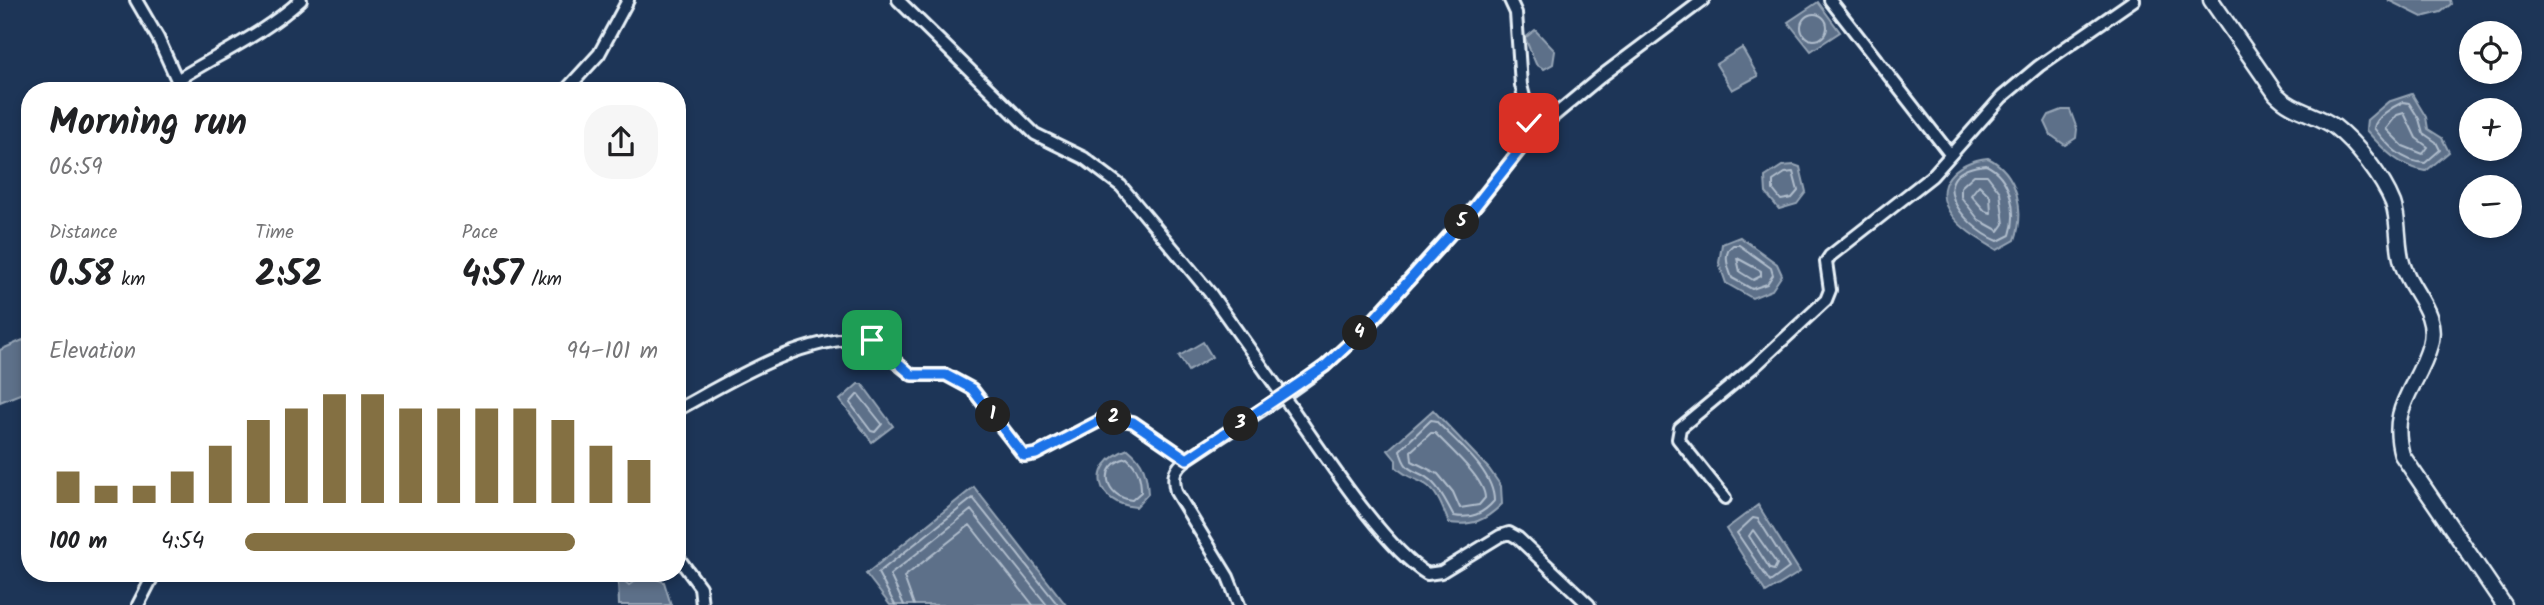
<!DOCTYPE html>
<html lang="en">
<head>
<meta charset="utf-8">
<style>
  :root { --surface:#fff; --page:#f6f6f6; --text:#202124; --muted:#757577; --accent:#847042 }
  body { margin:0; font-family:Kalam,sans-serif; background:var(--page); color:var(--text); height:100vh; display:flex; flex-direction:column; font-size:26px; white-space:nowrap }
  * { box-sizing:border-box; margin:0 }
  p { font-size:23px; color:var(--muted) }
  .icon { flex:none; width:38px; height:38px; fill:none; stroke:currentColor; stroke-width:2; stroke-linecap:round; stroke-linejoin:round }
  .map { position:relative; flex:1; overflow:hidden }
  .drawer { position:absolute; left:21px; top:82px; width:665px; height:500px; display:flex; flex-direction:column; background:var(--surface); border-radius:28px; box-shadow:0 4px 10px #0003 }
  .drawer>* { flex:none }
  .buttons { position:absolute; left:2459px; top:21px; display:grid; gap:14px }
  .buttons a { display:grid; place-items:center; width:63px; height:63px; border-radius:50%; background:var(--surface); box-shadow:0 4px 10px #0003; font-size:35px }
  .pin { position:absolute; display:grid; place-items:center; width:60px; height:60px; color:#fff; margin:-30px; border-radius:14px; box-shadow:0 4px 10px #0006 }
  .km { position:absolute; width:35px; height:35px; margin:-18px; border-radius:50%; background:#222; color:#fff; font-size:19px; line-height:35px; text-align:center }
  .round { display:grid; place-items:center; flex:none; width:74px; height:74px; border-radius:28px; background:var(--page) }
  .head { display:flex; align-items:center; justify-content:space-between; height:119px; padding:0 28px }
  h1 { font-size:38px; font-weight:700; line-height:52px }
  .stats { display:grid; grid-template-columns:repeat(3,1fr); gap:10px; height:119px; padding:7px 28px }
  .stats div { display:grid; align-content:center }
  .stats b { font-size:35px; font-weight:700 }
  .stats small { font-size:19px; font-weight:400 }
  .stats p { font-size:19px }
  .chart { height:196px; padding:14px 28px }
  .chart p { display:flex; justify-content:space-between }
  .chart svg { width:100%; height:126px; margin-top:7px; stroke:var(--accent); stroke-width:6 }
  ul { padding:0 28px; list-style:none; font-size:23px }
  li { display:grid; grid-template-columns:112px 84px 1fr; align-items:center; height:52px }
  li i { height:18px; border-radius:9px; background:var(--accent) }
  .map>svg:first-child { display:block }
  .water { fill:#5d7089; stroke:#95a4b5; stroke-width:2 }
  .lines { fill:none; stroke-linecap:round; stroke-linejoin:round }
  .shore { stroke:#b0bdcc; stroke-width:2 }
  .minor-casing { stroke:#e8f1f8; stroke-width:16 }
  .secondary-casing { stroke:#e8f1f8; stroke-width:19 }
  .minor { stroke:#1d3557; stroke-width:10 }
  .secondary { stroke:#1d3557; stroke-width:14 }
  .route-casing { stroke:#fff; stroke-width:14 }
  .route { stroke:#1a73e8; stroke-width:9 }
</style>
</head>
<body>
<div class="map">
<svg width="2544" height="605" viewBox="0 0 2544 605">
  <rect width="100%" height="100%" fill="#1d3557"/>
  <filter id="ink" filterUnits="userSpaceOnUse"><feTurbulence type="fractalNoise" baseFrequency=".0143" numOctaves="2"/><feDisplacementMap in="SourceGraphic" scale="14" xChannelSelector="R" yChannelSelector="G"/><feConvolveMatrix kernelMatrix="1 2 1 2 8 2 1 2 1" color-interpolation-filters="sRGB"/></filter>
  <g filter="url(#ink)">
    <path class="water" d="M 2388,0 L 2450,0 L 2451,4 L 2441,12 L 2422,17 Z
      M 1818,2 L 1840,32 L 1811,51 L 1788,22 Z
      M 1535,30 L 1555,51 L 1553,64 L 1544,69 L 1536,64 L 1525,38 Z
      M 1742,48 L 1758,76 L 1732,90 L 1716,64 Z
      M 2412,94 L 2426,117 L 2428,129 L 2442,138 L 2449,152 L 2426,171 C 2399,167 2384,150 2366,130 L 2367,120 L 2388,102 Z
      M 2062,110 L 2070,110 L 2077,129 L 2076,138 L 2065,145 L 2051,135 L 2045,122 L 2049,115 Z
      M 1988,158 C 2018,173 2025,211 2015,240 L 1997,250 C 1981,240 1964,231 1953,217 C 1928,185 1957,161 1988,158 Z
      M 1794,165 L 1800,167 L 1806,192 L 1797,204 L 1779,209 L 1766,193 L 1765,177 L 1782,166 Z
      M 1740,237 L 1777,264 L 1782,275 L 1772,290 L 1752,298 L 1726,283 L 1719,263 L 1722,244 Z
      M 23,340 L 30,348 L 30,390 L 0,402 L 0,350 Z
      M 1203,342 L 1212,357 L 1188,371 L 1179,356 Z
      M 858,384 L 862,384 L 893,426 L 872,442 L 840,400 Z
      M 1433,410 L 1489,469 L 1501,486 L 1502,504 C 1485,521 1472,526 1449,523 C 1443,509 1438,492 1425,484 C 1414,478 1406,477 1396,467 L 1396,460 L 1388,450 Z
      M 1128,449 C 1144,462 1147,474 1148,494 L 1136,507 C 1096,504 1085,465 1128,449 Z
      M 974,487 L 1066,605 L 890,605 L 866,574 Z
      M 1758,505 L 1800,572 L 1766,593 L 1726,529 Z
      M 645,574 L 664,582 L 671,605 L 619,605 L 618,581 L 622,579 L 629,585 Z"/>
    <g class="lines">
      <path class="shore" d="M1801 27a13 13 0 1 1 26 0a13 13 0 1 1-26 0Z
        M 2403,102 L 2409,103 L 2419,119 L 2423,133 L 2436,142 L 2440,150 L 2425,163 C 2402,162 2387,145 2374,128 C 2376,117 2392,107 2403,102 Z
        M 2404,113 L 2416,138 L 2428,147 L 2423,154 L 2403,146 L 2386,129 L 2397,115 Z
        M 1986,165 C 2010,176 2018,211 2010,235 L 1998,241 C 1961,226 1921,171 1986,165 Z
        M 1793,172 L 1798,191 L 1792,198 L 1781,200 L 1773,190 L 1773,181 L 1785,173 Z
        M 1974,175 L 1987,175 L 2000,192 L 2004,224 L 1999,231 L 1979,220 L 1961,197 L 1961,187 Z
        M 1979,185 L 1990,196 L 1991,213 L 1985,211 L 1971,195 Z
        M 1733,245 L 1739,245 L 1771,268 L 1773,275 L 1767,284 L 1752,289 L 1732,278 C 1728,267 1722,253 1733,245 Z
        M 1737,258 L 1761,271 L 1761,276 L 1753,280 L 1740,272 Z
        M 858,394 L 882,424 L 875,432 L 871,431 L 850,403 Z
        M 1431,420 L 1436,421 C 1456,442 1494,471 1494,501 C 1483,514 1471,519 1454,516 C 1447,504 1443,493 1433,483 C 1418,467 1406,477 1400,450 Z
        M 1431,433 L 1435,433 C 1449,448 1485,479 1485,498 L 1479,505 L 1460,508 L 1453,492 L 1438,474 L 1412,461 L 1411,451 Z
        M 1127,458 C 1138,468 1141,477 1141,492 L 1132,500 C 1106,498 1096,465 1127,458 Z
        M 1753,518 L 1758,519 L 1789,568 L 1770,582 L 1737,533 Z
        M 1753,530 L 1777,564 L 1774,570 L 1770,569 L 1749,536 Z
        M 895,605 L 878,573 L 973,498 L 1058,605
        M 904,605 L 890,575 L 971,510 L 1047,605
        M 914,605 L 904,577 L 970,525 L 1033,605"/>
      <g class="minor-casing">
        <path id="minor" d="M 136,0 L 158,38 L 182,91
          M 898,0 L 1035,134 L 1084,158 L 1121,186 L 1210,293 L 1283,396 L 1325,366 L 1367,327 L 1473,209 L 1533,133 L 1603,75 L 1703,0
          M 1510,0 L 1516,13 L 1521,85 L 1533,133
          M 1830,0 L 1950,154
          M 177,80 C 220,53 262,35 301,0
          M 565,91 L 599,54 L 628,0
          M 677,410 C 734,379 798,338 865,338 L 912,375 L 946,375 L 972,389 L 1024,456 L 1036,454 L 1107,417 L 1133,422 L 1187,459
          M 1725,498 L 1678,439 L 1680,428 L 1756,365 L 1826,300 L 1830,290 L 1826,262 L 1830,256 L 1932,176 L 2002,97 L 2039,66 L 2134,0
          M 677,556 L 700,587 L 702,605
          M 138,605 L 154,574
          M 1239,605 L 1228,577 L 1176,492 C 1172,476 1174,469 1187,459 L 1283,396 C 1317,443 1381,546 1427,574 L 1441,572 L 1500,536 L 1509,533 L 1518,538 L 1589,605"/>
      </g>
      <g class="secondary-casing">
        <path id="secondary" d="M 2211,0 L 2276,94 C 2293,112 2316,113 2335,127 C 2356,143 2383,178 2393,203 C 2400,223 2396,246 2403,266 C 2412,293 2439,313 2430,345 C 2418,388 2388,406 2402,455 L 2504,605"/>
      </g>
      <use href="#minor" class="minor"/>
      <use href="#secondary" class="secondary"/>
    </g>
  </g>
  <g class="lines" filter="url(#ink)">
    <g class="route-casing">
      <path id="route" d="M 872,340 L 912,375 L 946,375 L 972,389 L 1024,456 L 1036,454 L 1107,417 L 1133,422 L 1187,459 L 1325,366 L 1367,327 L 1473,209 L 1533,133 L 1529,123"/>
    </g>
    <use href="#route" class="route"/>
  </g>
</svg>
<div class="buttons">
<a><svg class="icon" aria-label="locate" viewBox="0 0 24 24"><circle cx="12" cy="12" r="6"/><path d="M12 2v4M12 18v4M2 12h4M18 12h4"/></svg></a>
<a>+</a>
<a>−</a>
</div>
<div class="pin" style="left:872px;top:340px;background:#1e9e55"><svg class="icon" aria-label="arrive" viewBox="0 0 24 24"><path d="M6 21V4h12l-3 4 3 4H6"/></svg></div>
<div class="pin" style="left:1529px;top:123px;background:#d93025"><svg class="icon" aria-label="check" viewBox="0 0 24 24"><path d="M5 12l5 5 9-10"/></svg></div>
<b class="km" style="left:993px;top:415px">1</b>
<b class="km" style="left:1114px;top:418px">2</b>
<b class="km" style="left:1241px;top:424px">3</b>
<b class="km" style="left:1360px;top:333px">4</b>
<b class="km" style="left:1462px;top:222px">5</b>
<section class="drawer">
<div class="head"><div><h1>Morning run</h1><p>06:59</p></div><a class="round"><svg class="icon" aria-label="share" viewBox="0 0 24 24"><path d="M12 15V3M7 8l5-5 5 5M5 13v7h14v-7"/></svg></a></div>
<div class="stats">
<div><p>Distance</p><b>0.58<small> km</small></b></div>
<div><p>Time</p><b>2:52</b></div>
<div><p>Pace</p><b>4:57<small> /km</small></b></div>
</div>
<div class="chart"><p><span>Elevation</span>94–101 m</p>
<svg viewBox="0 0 160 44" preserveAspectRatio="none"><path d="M5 44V33M15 44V38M25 44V38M35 44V33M45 44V24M55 44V15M65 44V11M75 44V6M85 44V6M95 44V11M105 44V11M115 44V11M125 44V11M135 44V15M145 44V24M155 44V29"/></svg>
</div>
<ul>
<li><b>100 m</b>4:54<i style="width:80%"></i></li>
</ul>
</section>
</div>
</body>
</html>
